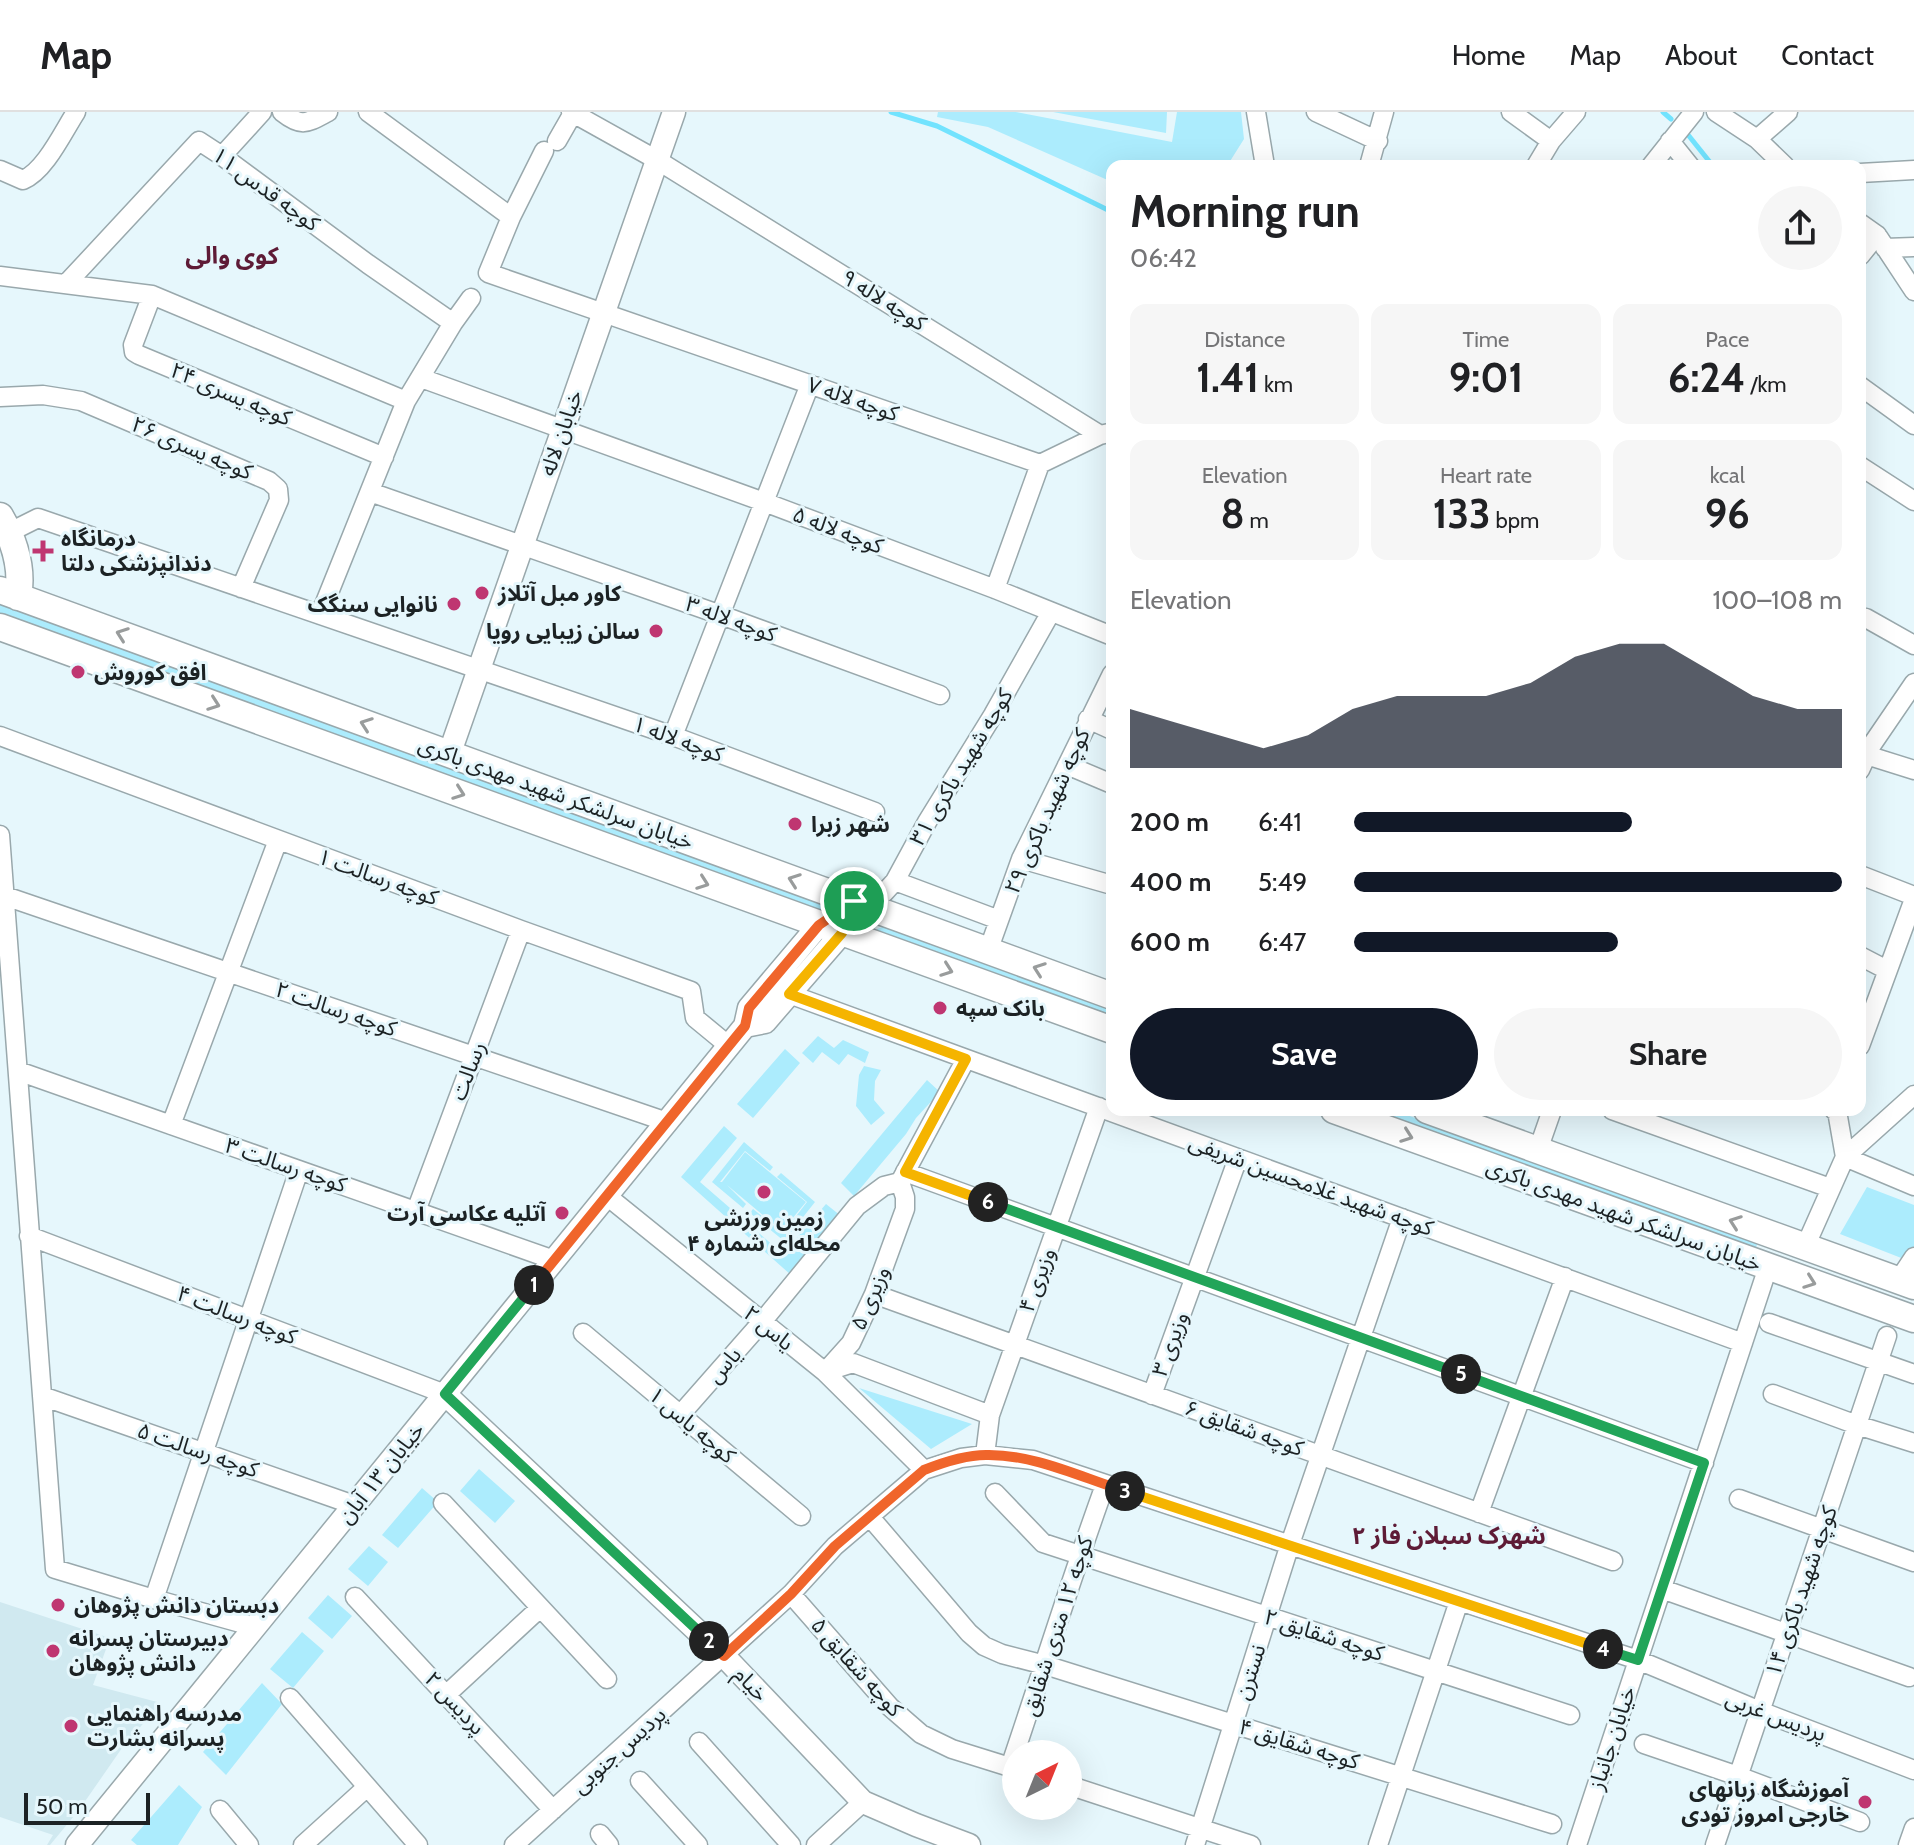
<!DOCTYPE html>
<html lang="en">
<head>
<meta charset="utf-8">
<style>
  :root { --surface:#fff; --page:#f6f6f6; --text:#202124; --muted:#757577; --line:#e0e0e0; --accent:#111827 }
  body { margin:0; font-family:Cabin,"Noto Sans Arabic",sans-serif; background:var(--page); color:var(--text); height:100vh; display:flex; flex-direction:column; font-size:30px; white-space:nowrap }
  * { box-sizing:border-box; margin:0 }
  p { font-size:26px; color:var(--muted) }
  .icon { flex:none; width:44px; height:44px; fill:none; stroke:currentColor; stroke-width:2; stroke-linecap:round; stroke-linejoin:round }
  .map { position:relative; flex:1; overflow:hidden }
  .drawer { position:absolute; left:1106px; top:48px; width:760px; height:956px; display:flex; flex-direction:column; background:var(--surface); border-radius:16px; box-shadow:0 8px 32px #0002 }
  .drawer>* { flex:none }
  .needle { width:52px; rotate:43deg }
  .buttons { position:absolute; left:1002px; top:1628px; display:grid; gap:16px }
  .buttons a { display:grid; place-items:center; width:80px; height:80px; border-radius:50%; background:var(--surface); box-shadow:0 8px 32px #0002; font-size:40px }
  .scale { position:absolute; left:24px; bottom:20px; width:126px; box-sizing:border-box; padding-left:8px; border:4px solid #1c2224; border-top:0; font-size:22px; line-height:28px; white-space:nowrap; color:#1c2224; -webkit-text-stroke:6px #e6f7fc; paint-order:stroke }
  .pin { position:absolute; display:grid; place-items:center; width:68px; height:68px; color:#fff; margin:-34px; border:4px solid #fff; border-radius:50%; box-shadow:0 2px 8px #0007 }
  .km { position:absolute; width:40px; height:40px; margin:-20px; border-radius:50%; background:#222; color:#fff; font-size:22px; line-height:40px; text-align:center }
  .round { display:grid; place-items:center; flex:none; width:84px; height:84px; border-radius:42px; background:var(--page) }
  .summary { display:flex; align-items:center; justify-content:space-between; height:136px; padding:0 24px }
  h1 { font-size:44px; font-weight:700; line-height:60px }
  .figures { display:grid; grid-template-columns:repeat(3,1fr); gap:12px; height:136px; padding:8px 24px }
  .figures div { display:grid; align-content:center; border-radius:16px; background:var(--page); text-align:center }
  .figures b { font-size:40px; font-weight:700 }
  .figures small { font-size:22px; font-weight:400 }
  .figures p { font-size:22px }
  .chart { height:224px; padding:16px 24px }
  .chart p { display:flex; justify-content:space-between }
  .chart svg { width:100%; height:144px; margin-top:8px; fill:var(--accent); opacity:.7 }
  .cta { display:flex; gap:16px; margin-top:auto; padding:16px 24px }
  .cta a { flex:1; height:92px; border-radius:48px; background:var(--accent); color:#fff; font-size:32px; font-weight:700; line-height:92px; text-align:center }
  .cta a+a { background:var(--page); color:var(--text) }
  ul { padding:0 24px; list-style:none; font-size:26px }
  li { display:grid; grid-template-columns:128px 96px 1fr; align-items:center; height:60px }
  li i { height:20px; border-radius:10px; background:var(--accent) }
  header { display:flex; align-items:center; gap:48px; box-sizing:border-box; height:112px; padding:0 40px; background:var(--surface); border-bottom:2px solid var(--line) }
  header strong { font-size:38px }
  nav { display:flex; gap:44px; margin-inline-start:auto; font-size:28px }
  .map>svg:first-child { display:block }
  .built { fill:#d0e9f0 }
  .green { fill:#acecfd }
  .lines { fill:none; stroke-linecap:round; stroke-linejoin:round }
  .stream { stroke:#72e3fe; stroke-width:5 }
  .minor-casing { stroke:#99a8ac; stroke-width:21 }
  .tertiary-casing { stroke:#99a8ac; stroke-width:25 }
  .secondary-casing { stroke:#99a8ac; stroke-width:29 }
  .minor { stroke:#fff; stroke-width:18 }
  .tertiary { stroke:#fff; stroke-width:22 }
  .secondary { stroke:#fff; stroke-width:26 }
  .oneway { stroke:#999c9c }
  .split-1-casing { stroke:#fff; stroke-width:16 }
  .split-2-casing { stroke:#fff; stroke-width:16 }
  .split-3-casing { stroke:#fff; stroke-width:16 }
  .split-4-casing { stroke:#fff; stroke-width:16 }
  .split-5-casing { stroke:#fff; stroke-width:16 }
  .split-6-casing { stroke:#fff; stroke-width:16 }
  .split-7-casing { stroke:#fff; stroke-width:16 }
  .split-1 { stroke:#f0652b; stroke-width:10 }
  .split-2 { stroke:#22a559; stroke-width:10 }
  .split-3 { stroke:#f0652b; stroke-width:10 }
  .split-4 { stroke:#f5b400; stroke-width:10 }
  .split-5 { stroke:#22a559; stroke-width:10 }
  .split-6 { stroke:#22a559; stroke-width:10 }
  .split-7 { stroke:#f5b400; stroke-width:10 }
  .poi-dot { fill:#bf3671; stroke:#e6f7fc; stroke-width:3 }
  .labels { text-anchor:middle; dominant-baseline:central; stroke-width:6; stroke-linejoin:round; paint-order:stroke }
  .street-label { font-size:22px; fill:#1c2224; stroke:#e6f7fc }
  .poi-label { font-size:22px; font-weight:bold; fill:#1c2224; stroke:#e6f7fc; text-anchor:start }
  .neighbourhood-label { font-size:24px; font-weight:bold; fill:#5e1b36; stroke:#e6f7fc }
</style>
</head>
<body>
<header>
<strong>Map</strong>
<nav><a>Home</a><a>Map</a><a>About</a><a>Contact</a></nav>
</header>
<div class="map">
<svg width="1914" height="1733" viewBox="0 0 1914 1733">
  <rect width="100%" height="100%" fill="#e6f7fc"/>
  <path class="built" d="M 0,1490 L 110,1526 L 93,1573 L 161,1591 L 122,1636 L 79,1698 L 50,1733 L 47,1733 L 53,1723 L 0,1705 Z"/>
  <path class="green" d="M 938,0 L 1016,0 L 1172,30 L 1177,0 L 1241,0 L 1244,27 L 1227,54 L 1112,54 L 1112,70 L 988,15 L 937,5 Z
    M 1053,0 L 1167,0 L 1166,21 Z
    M 0,492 L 735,761 L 823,789 L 827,795 L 826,799 L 819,801 L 0,504 Z
    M 885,814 L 1112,896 L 1112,907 L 878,823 L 877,817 Z
    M 818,924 L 834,936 L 843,928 L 869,940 L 865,951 L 848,942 L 839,953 L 822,940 L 813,951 L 802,941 Z
    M 785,937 L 800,951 L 753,1006 L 737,992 Z
    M 864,954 L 881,958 L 875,969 L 874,988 L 885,1001 L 871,1013 L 856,994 L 859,963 Z
    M 927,968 L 940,980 L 916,1006 L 906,1022 L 854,1084 L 841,1071 Z
    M 1364,998 L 1393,998 L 1751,1127 L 1757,1132 L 1755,1140 Z
    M 724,1014 L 737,1026 L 700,1070 L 783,1142 L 826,1092 L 841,1104 L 791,1163 L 681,1065 Z
    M 744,1030 L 773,1055 L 770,1059 L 745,1039 L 720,1070 L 722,1070 L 745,1040 L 806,1090 L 782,1119 L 727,1073 L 746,1092 L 743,1096 L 712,1070 Z
    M 781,1061 L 815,1090 L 784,1129 L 750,1101 L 753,1097 L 783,1121 L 807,1090 L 777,1065 Z
    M 1867,1075 L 1914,1093 L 1914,1151 L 1840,1122 Z
    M 859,1276 L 972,1312 L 931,1337 Z
    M 479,1357 L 515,1389 L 495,1411 L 460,1379 Z
    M 422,1376 L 438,1390 L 398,1436 L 382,1423 Z
    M 369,1434 L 388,1450 L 368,1474 L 348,1457 Z
    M 328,1483 L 352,1504 L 332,1527 L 308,1506 Z
    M 302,1520 L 324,1539 L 293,1576 L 270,1557 Z
    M 262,1571 L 282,1592 L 226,1663 L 203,1640 Z
    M 179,1673 L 202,1695 L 178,1733 L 137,1733 L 131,1728 Z"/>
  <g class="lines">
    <path class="stream" d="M 891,0 L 937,14 L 1112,100
      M 1663,0 L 1671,7
      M 1689,24 L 1713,54"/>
    <g class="minor-casing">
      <path id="minor" d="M 282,0 C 302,16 307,11 328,0
        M 368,0 L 511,105
        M 571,0 L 657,48 L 1100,323 L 1109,321
        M 1256,0 L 1265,54
        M 1316,0 L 1378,29
        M 1511,0 L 1551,29
        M 1716,0 L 1757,27 L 1785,54
        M 1757,27 L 1788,0
        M 557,29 L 573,1
        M 1670,29 L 1690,54
        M 544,39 L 511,105 L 488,161 L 1040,352 L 1100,323
        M 222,44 L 262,0
        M 1369,54 L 1384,0
        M 1536,54 L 1551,29 L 1576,0
        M 1651,54 L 1694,0
        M 0,58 L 23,68 C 45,59 63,20 76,0
        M 1860,61 L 1914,58
        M 1860,111 L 1877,123 L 1914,179
        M 1885,136 L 1914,135
        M 1860,144 L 1877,123
        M 0,164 L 152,183 L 406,289
        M 66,172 L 199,29 L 222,44 L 368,152 L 453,211
        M 152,183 L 133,233 L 134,240 L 139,243 L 384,345
        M 421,266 L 764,390 L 995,477 L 1112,524
        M 1860,274 L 1914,313
        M 0,285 L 43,283 L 81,289 L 269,369 L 278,377 L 279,388 L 241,476
        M 1860,354 L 1914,389
        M 370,380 L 721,503 L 940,583
        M 8,421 L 38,406 L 673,624 L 875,700
        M 995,477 L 1040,352
        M 320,503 L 406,289 L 453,211 L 471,186
        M 1860,505 L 1866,506 L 1914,533
        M 1088,607 L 1112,618
        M 0,624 L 521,818 L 691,879 L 695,906 L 729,934
        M 673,624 L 810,272
        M 1860,641 L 1914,658
        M 1067,653 L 1112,672
        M 1860,658 L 1871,634 L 1914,571
        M 0,723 L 55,1457 L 154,1487 L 255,1515
        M 1021,747 L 1112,773
        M 1860,763 L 1914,784
        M 895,769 L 999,808
        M 5,784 L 667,1010
        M 854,789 L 884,781 L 895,769 L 927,710 L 993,603 L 1051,500
        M 988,839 L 1021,747 L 1112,562
        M 1860,844 L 1887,858
        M 789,882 L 1743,1231
        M 1860,934 L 1914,787
        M 966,947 L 900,1070 L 905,1085 L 905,1097 L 874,1182 L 851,1231 L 825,1260 L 853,1251 L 990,1303
        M 18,959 L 554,1148
        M 1612,998 L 1830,1076
        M 1834,998 L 1837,999 L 1845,1045 L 1914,1074
        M 171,1013 L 278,728
        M 1538,1038 L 1552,998
        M 905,1060 L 1704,1351
        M 607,1084 L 825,1260 L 924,1358
        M 416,1099 L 521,818
        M 29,1124 L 445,1282
        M 1805,1135 L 1845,1045 L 1914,983
        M 1898,1169 L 1914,1145
        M 874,1182 L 1613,1449
        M 1769,1211 L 1914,1262
        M 583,1221 L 801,1404
        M 1773,1282 L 1857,1313 L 1914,1331
        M 1152,1283 L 1238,1046
        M 42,1284 L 354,1393
        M 680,1303 L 761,1211 L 857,1094 L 884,1074 L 900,1070
        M 985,1343 L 990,1303 L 1099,995
        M 995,1381 L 1043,1431 L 1570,1603
        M 1739,1387 L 1914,1450
        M 443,1391 L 607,1567
        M 1479,1401 L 1565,1165
        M 870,1405 L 969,1521 L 984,1534 L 1002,1542 L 1045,1553 L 1552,1712
        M 1662,1477 L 1909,1565
        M 791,1482 L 890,1595 L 921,1622 L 952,1637 L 1016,1657
        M 355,1485 L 553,1698
        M 154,1487 L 299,1058
        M 447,1582 L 540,1496
        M 290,1586 L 418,1733
        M 699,1630 L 791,1733
        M 1644,1632 L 1738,1664 L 1860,1710
        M 1010,1655 C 1042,1561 1071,1466 1105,1373
        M 640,1669 L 698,1733
        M 1068,1673 L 1251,1733
        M 220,1698 L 249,1733
        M 600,1722 L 609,1733
        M 303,1733 L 367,1675
        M 514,1733 L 791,1482 L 835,1434 L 924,1358 L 961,1346 L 985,1343 L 1033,1348 L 1638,1548 L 1760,1599 L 1914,1658
        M 816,1733 L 863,1690
        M 1195,1733 L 1290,1432 L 1402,1106
        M 1378,1733 L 1459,1489
        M 1577,1733 L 1768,1155
        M 1715,1733 L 1887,1224
        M 1908,1733 L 1914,1716"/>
    </g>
    <g class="tertiary-casing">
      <path id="tertiary" d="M 449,643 L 674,0
        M 745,914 L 765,910 L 842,821
        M 445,1282 L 724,1544 L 863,1690 L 916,1713 L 969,1733
        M 77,1733 L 745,914 L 749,896 L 819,813"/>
    </g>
    <g class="secondary-casing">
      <path id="secondary" d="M 0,404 C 14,428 23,457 18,485
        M 0,478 L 1112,884
        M 0,515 L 1112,918
        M 1334,998 L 1914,1207
        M 1427,998 L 1914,1174"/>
    </g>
    <use href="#minor" class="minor"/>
    <use href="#tertiary" class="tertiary"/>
    <use href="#secondary" class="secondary"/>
  </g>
  <defs><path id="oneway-chevron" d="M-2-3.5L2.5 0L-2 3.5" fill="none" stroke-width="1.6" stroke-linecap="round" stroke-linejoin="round" transform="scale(2)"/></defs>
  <g class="oneway">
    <use href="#oneway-chevron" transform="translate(122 522) rotate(-160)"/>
    <use href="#oneway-chevron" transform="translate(214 592) rotate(20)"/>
    <use href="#oneway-chevron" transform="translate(366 612) rotate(-160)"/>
    <use href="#oneway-chevron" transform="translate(459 681) rotate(20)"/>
    <use href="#oneway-chevron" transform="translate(794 768) rotate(-160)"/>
    <use href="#oneway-chevron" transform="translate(703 771) rotate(20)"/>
    <use href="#oneway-chevron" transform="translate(1039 857) rotate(-160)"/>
    <use href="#oneway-chevron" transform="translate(947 858) rotate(20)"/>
    <use href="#oneway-chevron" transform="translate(1407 1024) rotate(20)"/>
    <use href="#oneway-chevron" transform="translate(1735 1110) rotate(-160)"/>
    <use href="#oneway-chevron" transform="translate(1810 1170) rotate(20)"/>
  </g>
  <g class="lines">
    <g class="split-1-casing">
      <path id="split-1" d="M 534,1173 L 745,914 L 749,896 L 819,813 L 854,789"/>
    </g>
    <g class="split-2-casing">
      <path id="split-2" d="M 534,1173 L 445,1282 L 709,1529"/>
    </g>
    <g class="split-3-casing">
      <path id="split-3" d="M 709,1529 L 724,1544 L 791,1482 L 835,1434 L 924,1358 C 944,1350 965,1343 986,1343 C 1034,1342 1080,1365 1125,1379"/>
    </g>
    <g class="split-4-casing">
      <path id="split-4" d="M 1125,1379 L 1603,1537"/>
    </g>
    <g class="split-5-casing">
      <path id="split-5" d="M 1461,1262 L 1704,1351 L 1638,1548 L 1603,1537"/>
    </g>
    <g class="split-6-casing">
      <path id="split-6" d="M 988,1090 L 1461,1262"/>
    </g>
    <g class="split-7-casing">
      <path id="split-7" d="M 854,789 L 842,821 L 789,882 L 966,947 L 905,1060 L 988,1090"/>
    </g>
    <use href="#split-1" class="split-1"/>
    <use href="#split-2" class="split-2"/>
    <use href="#split-3" class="split-3"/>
    <use href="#split-4" class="split-4"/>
    <use href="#split-5" class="split-5"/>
    <use href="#split-6" class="split-6"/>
    <use href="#split-7" class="split-7"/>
  </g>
  <g class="poi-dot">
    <path d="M39 427h8v8h8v8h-8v8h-8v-8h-8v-8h8z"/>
    <circle cx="482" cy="481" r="8"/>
    <circle cx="454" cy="492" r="8"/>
    <circle cx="656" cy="519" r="8"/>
    <circle cx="78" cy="560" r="8"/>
    <circle cx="795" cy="712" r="8"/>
    <circle cx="940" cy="896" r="8"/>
    <circle cx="764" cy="1080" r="8"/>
    <circle cx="562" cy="1101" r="8"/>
    <circle cx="58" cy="1493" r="8"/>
    <circle cx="53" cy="1539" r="8"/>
    <circle cx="71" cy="1614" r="8"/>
    <circle cx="1865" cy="1690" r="8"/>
  </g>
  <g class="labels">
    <g class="street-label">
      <text transform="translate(266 77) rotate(36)">کوچه قدس ۱۱</text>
      <text transform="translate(884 188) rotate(32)">کوچه لاله ۹</text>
      <text transform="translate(231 282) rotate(23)">کوچه یسری ۲۴</text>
      <text transform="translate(853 287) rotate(19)">کوچه لاله ۷</text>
      <text transform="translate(561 321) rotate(-71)">خیابان لاله</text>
      <text transform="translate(192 336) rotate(23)">کوچه یسری ۲۶</text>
      <text transform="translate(838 418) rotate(21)">کوچه لاله ۵</text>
      <text transform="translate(731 507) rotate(20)">کوچه لاله ۳</text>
      <text transform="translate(678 627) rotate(20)">کوچه لاله ۱</text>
      <text transform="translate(961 655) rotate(-59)">کوچه شهید باکری ۳۱</text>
      <text transform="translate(556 681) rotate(20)">خیابان سرلشکر شهید مهدی باکری</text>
      <text transform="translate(1047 699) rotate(-66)">کوچه شهید باکری ۲۹</text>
      <text transform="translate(378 765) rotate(20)">کوچه رسالت ۱</text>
      <text transform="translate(336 897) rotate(19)">کوچه رسالت ۲</text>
      <text transform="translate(468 959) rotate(-69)">رسالت</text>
      <text transform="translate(286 1053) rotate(19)">کوچه رسالت ۳</text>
      <text transform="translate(1311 1073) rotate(20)">کوچه شهید غلامحسین شریفی</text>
      <text transform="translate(1624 1103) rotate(20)">خیابان سرلشکر شهید مهدی باکری</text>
      <text transform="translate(1037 1168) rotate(-70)">وزیری ۴</text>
      <text transform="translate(870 1186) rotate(-67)">وزیری ۵</text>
      <text transform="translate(237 1203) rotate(21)">کوچه رسالت ۴</text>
      <text transform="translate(769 1216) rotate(39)">یاس ۲</text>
      <text transform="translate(1170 1232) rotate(-70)">وزیری ۳</text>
      <text transform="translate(724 1253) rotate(-49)">یاس</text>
      <text transform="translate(692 1313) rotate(40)">کوچه یاس ۱</text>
      <text transform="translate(1244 1316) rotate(20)">کوچه شقایق ۶</text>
      <text transform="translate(198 1338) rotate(19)">کوچه رسالت ۵</text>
      <text transform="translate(381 1361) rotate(-51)">خیابان ۱۳ آبان</text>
      <text transform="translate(1801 1479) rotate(-71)">کوچه شهید باکری ۱۴</text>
      <text transform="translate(1057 1514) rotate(-72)">کوچه ۱۲ متری شقایق</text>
      <text transform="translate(1324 1523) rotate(18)">کوچه شقایق ۲</text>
      <text transform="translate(857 1555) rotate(48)">کوچه شقایق ۵</text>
      <text transform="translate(1250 1560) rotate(-72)">نسترن</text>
      <text transform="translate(751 1572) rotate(46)">خیام</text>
      <text transform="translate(455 1591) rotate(47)">پردیس ۲</text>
      <text transform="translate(1776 1604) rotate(21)">پردیس غربی</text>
      <text transform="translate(1612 1626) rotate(-72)">خیابان جانباز</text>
      <text transform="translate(1299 1632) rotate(17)">کوچه شقایق ۴</text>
      <text transform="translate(619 1638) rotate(-42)">پردیس جنوبی</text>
    </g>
    <g class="poi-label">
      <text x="61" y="426">درمانگاه<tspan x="61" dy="25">دندانپزشکی دلتا</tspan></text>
      <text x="498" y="481">کاور مبل آتلاز</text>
      <text x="438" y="492" text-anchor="end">نانوایی سنگک</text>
      <text x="640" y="519" text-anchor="end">سالن زیبایی رویا</text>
      <text x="94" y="560">افق کوروش</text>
      <text x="811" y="712">شهر زبرا</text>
      <text x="956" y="896">بانک سپه</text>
      <text x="546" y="1101" text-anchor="end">آتلیه عکاسی آرت</text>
      <text x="764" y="1106" text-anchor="middle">زمین ورزشی<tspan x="764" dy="25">محله‌ای شماره ۴</tspan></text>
      <text x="74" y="1493">دبستان دانش پژوهان</text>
      <text x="69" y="1526">دبیرستان پسرانه<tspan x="69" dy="25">دانش پژوهان</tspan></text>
      <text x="87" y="1601">مدرسه راهنمایی<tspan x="87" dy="25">پسرانه بشارت</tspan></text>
      <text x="1849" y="1677" text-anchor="end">آموزشگاه زبانهای<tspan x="1849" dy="25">خارجی امروز تودی</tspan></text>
    </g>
    <g class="neighbourhood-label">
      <text x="232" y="143">کوی والی</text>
      <text x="1449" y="1423">شهرک سبلان فاز ۲</text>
    </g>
  </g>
</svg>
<div class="buttons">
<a><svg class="needle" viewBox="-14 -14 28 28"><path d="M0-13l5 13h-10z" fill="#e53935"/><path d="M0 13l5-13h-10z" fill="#757577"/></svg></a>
</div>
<div class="scale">50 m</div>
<div class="pin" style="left:854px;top:789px;background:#1e9e55"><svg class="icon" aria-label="arrive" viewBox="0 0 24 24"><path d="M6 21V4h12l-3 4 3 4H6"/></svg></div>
<b class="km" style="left:534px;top:1173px">1</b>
<b class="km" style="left:709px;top:1529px">2</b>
<b class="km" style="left:1125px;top:1379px">3</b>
<b class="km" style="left:1603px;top:1537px">4</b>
<b class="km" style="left:1461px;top:1262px">5</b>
<b class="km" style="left:988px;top:1090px">6</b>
<section class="drawer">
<div class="summary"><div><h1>Morning run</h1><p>06:42</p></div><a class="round"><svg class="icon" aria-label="share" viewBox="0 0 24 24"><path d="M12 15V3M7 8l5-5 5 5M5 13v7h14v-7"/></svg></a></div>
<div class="figures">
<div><p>Distance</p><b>1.41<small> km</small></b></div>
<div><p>Time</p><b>9:01</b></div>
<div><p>Pace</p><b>6:24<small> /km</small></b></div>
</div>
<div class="figures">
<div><p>Elevation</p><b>8<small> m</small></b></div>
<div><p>Heart rate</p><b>133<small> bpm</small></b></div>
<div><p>kcal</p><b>96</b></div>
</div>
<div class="chart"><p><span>Elevation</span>100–108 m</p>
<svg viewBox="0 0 160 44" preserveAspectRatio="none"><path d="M0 44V26L10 30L20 34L30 38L40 34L50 26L60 22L70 22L80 22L90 18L100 10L110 6L120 6L130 14L140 22L150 26L160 26V44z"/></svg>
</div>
<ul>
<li><b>200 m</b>6:41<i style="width:57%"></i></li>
<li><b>400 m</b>5:49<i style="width:100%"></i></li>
<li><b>600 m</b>6:47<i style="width:54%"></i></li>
</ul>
<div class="cta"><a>Save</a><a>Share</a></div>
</section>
</div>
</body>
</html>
